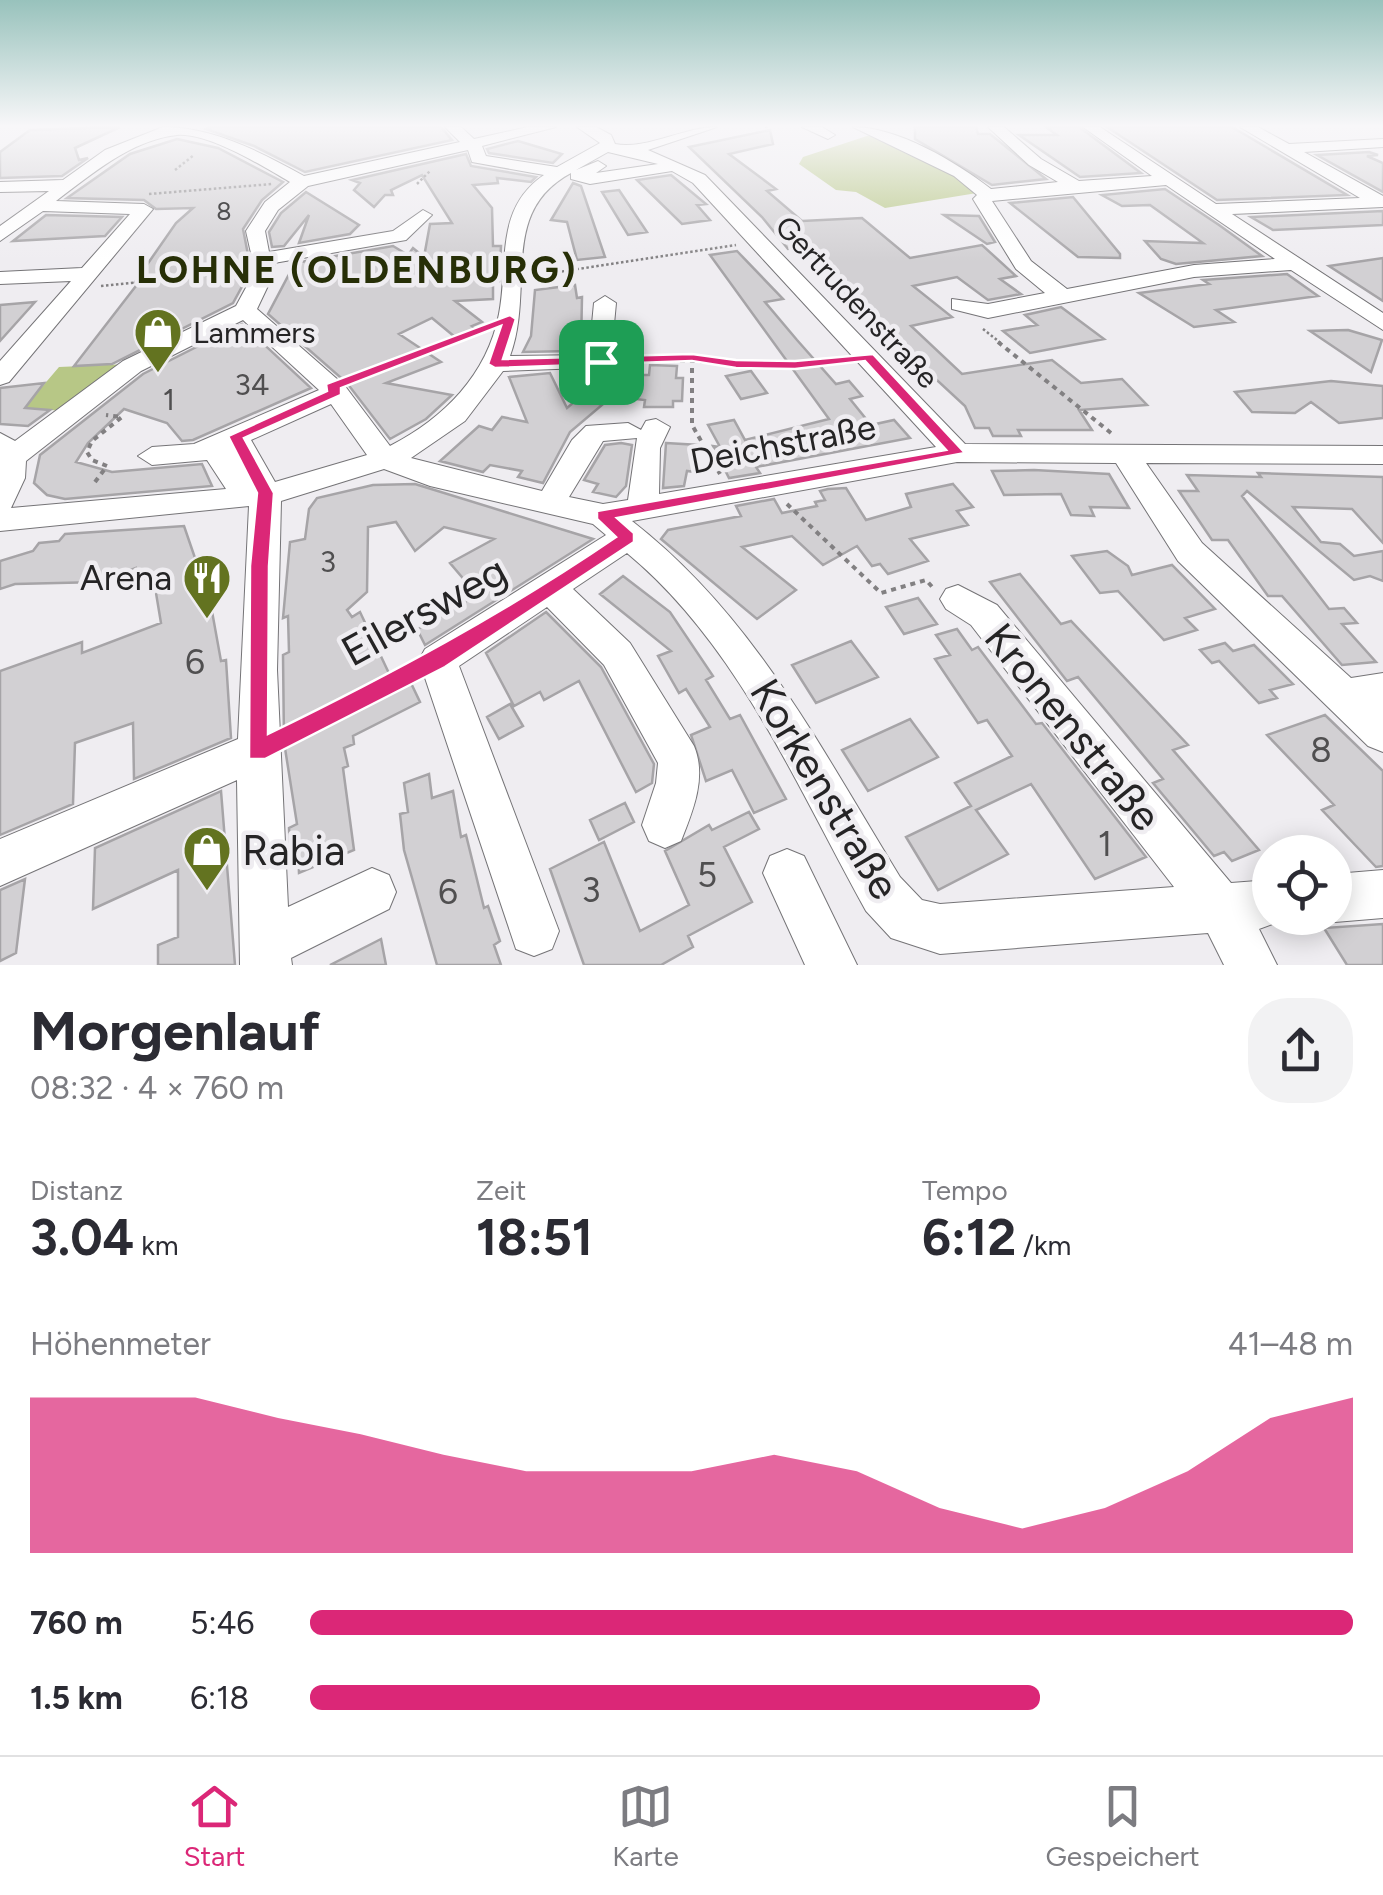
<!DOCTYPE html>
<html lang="de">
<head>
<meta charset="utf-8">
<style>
  :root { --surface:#fff; --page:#f2f2f3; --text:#2b2b33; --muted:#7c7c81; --line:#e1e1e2; --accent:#db2777 }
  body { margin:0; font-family:Figtree,sans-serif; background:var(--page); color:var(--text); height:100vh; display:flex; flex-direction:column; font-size:38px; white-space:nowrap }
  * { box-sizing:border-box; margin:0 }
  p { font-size:32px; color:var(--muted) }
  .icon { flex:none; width:55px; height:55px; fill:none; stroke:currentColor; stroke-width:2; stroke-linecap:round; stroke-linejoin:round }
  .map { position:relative; height:965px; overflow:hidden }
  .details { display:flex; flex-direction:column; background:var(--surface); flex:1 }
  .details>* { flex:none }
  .controls { position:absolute; left:1252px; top:835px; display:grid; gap:20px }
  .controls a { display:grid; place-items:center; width:100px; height:100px; border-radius:50%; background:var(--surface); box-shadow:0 5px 25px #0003; font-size:50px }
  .pin { position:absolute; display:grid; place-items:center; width:85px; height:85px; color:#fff; margin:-42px; border-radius:20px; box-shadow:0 5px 15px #0006 }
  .round { display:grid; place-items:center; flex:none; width:105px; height:105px; border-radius:40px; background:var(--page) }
  .head { display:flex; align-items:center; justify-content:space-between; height:170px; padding:0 30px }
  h1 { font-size:55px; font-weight:700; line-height:75px }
  .figures { display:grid; grid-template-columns:repeat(3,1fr); gap:15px; height:170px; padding:10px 30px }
  .figures div { display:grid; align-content:center }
  .figures b { font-size:50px; font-weight:700 }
  .figures small { font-size:28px; font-weight:400 }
  .figures p { font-size:28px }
  .chart { height:280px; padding:20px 30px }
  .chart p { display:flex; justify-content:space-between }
  .chart svg { width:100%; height:180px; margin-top:10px; fill:var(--accent); opacity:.7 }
  ul { padding:0 30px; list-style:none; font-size:32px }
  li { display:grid; grid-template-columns:160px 120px 1fr; align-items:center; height:75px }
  li i { height:25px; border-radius:12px; background:var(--accent) }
  .menu { display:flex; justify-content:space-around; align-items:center; height:140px; border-top:2px solid var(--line); background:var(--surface); font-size:28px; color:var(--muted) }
  .menu a { display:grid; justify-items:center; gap:5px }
  .menu .selected { color:var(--accent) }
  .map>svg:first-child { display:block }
  .green { fill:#b7c786 }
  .building { fill:#d2d0d3; stroke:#a6a4a7; stroke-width:2.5 }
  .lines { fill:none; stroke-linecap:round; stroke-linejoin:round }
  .minor-casing { stroke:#757477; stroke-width:2 }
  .path-far2 { stroke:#828082; stroke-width:2.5; stroke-dasharray:2.5 2.5; stroke-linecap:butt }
  .path-far1 { stroke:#828082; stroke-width:4; stroke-dasharray:5 5; stroke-linecap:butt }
  .path { stroke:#828082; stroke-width:6; stroke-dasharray:8 8; stroke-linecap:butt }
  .minor { fill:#fff; fill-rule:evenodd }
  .route { fill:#db2777; stroke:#fff; stroke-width:2.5; fill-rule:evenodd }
  .labels { text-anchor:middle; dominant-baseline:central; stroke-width:9; stroke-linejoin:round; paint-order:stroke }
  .far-number-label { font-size:25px; fill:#504f50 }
  .far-street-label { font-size:30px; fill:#252425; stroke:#efedf1 }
  .far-poi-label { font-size:30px; fill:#252425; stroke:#efedf1; text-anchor:start }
  .number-label { font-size:30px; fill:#504f50 }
  .street-label { font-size:35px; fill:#252425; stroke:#efedf1 }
  .poi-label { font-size:35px; fill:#252425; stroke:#efedf1; text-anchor:end }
  .near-number-label { font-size:35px; fill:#504f50 }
  .far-district-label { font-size:38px; font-weight:bold; letter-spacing:2.5px; fill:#272f07; stroke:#efedf1 }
  .near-street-label { font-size:42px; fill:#252425; stroke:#efedf1 }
  .near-poi-label { font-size:42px; fill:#252425; stroke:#efedf1; text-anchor:start }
</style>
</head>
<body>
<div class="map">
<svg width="1383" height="965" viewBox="0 0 1383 965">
  <rect width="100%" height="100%" fill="#efedf1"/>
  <path class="green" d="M 873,134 L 954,175 L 977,193 L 885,208 L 856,192 L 836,190 L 799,164 L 803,157 Z
    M 129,364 L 64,411 L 24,408 L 59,367 Z"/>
  <path class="building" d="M 120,127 L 75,148 L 79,160 L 88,158 L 62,176 L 0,178 L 0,152 L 30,130 Z
    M 211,127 L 441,127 L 452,140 L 305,172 L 254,146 L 206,129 Z
    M 915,127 L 976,127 L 978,134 L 990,134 L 1046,179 L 992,185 L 915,139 Z
    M 1046,127 L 1079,127 L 1141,173 L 1080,177 L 1019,135 L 1057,135 Z
    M 1107,127 L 1232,127 L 1347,195 L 1217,200 Z
    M 770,130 L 773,144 L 729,154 L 776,189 L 767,191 L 802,221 L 862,218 L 910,258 L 982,245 L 1016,276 L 1000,279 L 1021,294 L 988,300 L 957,277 L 913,286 L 952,317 L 911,326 L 962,374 L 1052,360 L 1081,383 L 1122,379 L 1147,405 L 1079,410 L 1092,430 L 1018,430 L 1021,436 L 993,436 L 989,428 L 975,428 L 965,406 L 898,344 L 888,346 L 821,275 L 827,274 L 800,247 L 788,249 L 762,217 L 689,147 Z
    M 177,139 L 218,148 L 283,182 L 262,200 L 243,229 L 251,270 L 233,303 L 112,364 L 74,366 L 139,282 L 135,282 L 176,223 L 193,208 L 156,209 L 144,200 L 67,198 L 130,154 Z
    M 518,141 L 562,154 L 553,163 L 489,153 L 487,149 Z
    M 1369,152 L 1378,155 L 1367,156 L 1383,163 L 1383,192 L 1317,155 Z
    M 466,154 L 471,166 L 536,177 L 531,182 L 497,178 L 498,183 L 473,185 L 492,208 L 493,246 L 501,246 L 499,281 L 493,281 L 493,299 L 455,301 L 482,322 L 472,326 L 476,329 L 455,337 L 432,318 L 399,334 L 441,362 L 386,383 L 452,395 L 426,419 L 390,439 L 347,383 L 268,314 L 295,263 L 393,246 L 408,255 L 413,248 L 424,257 L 430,224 L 452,223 L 422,175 L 391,190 L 393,195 L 385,195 L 374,207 L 354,190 L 360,183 L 352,180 Z
    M 671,175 L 706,204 L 697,205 L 710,220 L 682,224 L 637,180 Z
    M 573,183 L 581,186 L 605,257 L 577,260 L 567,222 L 551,220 Z
    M 1165,189 L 1219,225 L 1262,256 L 1176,264 L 1161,259 L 1145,241 L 1203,243 L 1150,205 L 1122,206 L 1102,195 Z
    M 619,190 L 647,232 L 628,235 L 602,192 Z
    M 306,192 L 359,225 L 350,234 L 299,243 L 309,215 L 284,246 L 272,247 L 269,232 L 281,213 Z
    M 1073,197 L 1120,254 L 1120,258 L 1078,257 L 1010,203 Z
    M 1383,211 L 1383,225 L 1273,230 L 1251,217 Z
    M 46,215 L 122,217 L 105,236 L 13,241 Z
    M 944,215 L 979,216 L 995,242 L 987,244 Z
    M 737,251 L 783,299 L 765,302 L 797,340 L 836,384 L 849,381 L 862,396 L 850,399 L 871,425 L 894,420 L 910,438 L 756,467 L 760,473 L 729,478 L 713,446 L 720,447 L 708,425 L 734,420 L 745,440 L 829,419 L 710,255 Z
    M 1383,258 L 1383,301 L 1329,266 Z
    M 1287,274 L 1318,296 L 1216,310 L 1234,322 L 1194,327 L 1139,293 L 1209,284 L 1203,280 Z
    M 575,285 L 577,298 L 582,297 L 581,347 L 571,347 L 571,351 L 523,352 L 531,336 L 535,290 Z
    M 35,302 L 0,341 L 0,305 Z
    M 1061,307 L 1104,339 L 1030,353 L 1003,331 L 1037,325 L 1025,315 Z
    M 242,324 L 311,388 L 193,440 L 182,441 L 167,423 L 124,409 L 88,443 L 76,462 L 112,472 L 202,464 L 212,486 L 65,499 L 47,495 L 34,483 L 40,455 L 143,374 Z
    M 1348,330 L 1382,340 L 1371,372 L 1310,331 Z
    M 650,365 L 677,366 L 676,378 L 683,378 L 682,401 L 673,401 L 673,407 L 644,407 L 645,400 L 635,399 L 638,375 L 649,375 Z
    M 751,371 L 767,393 L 741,399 L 726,376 Z
    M 550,373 L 567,408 L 580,397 L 602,405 L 570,432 L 543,483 L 518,477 L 522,471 L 490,465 L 483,472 L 440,461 L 479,426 L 492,430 L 502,417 L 527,422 L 509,377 Z
    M 1331,381 L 1383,386 L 1383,418 L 1339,423 L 1311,402 L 1295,413 L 1252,412 L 1235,392 Z
    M 44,383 L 25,408 L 50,410 L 28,426 L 0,424 L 0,388 Z
    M 621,443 L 632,445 L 626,486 L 616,497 L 593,492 L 598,484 L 584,480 L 605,445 Z
    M 666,443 L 699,445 L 695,472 L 687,471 L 684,486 L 663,488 Z
    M 1034,470 L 1109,474 L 1129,508 L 1090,507 L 1094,516 L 1071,515 L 1061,494 L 1004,495 L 992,471 Z
    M 1258,473 L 1383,477 L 1383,543 L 1352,509 L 1293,507 L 1321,542 L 1340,544 L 1354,556 L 1383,551 L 1383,581 L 1370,576 L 1354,580 L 1247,491 L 1242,496 L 1329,609 L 1344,608 L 1357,623 L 1342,624 L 1376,662 L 1342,665 L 1282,596 L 1268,596 L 1228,540 L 1212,540 L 1179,491 L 1198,491 L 1187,475 L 1261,477 Z
    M 415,484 L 593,539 L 425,645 L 417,629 L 437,620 L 434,615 L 478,596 L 450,563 L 494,539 L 444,527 L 415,551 L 396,522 L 368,527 L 367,592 L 347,610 L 352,617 L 360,612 L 395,686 L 409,679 L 420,702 L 353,736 L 354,744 L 344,748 L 348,766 L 343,768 L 354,850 L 299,873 L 298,850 L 290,853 L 289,828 L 297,824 L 284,742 L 283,655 L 289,652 L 288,616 L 283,618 L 290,542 L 305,539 L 309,509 L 317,498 L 373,485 Z
    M 953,484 L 973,507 L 957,511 L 968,525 L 910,539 L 928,561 L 888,574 L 880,564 L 872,566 L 857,546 L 823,565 L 792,536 L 742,547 L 796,590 L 757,619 L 661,539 L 668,530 L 741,516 L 736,506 L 774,499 L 782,513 L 817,506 L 815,502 L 825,500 L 820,491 L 828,489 L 846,488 L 866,520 L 911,507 L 906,494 Z
    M 184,526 L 195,558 L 202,556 L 221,661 L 226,660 L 231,738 L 134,779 L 133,723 L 75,743 L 73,804 L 0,835 L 0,671 L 82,642 L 82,653 L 161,623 L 153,575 L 140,581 L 136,568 L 100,582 L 15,584 L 0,589 L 0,561 L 33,551 L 39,543 L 59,541 L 65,534 Z
    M 1107,551 L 1128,566 L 1132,575 L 1172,565 L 1215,609 L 1185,618 L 1197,630 L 1164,640 L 1118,591 L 1100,593 L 1072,556 Z
    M 1020,574 L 1061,624 L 1071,621 L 1188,745 L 1173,750 L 1259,850 L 1232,861 L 1224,852 L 1214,856 L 1153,783 L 1163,779 L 1078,677 L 1067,681 L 990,582 Z
    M 623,576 L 670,612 L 713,676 L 706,680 L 730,719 L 740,715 L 786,799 L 754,813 L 732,770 L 706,781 L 691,735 L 710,727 L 686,689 L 679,693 L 658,656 L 671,651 L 600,594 Z
    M 918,598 L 937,624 L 904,634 L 886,607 Z
    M 546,612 L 601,667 L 654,764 L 652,783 L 636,792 L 579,681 L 544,700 L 540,692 L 514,706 L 486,653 Z
    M 957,629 L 972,650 L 978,647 L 1036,724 L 1042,723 L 1146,857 L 1095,879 L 1031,784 L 976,810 L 1008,854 L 938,890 L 906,837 L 971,806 L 955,783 L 1012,756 L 987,720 L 978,723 L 935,659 L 950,655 L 936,635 Z
    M 851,641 L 878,677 L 816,703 L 792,665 Z
    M 1225,643 L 1233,651 L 1254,645 L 1293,684 L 1270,690 L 1277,698 L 1259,703 L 1219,661 L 1212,663 L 1200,650 Z
    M 510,704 L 523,726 L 499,739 L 487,717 Z
    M 1325,715 L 1383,771 L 1383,866 L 1376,867 L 1322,810 L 1334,805 L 1267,735 Z
    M 910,719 L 938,757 L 868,791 L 842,750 Z
    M 429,774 L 432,798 L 453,791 L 461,837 L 466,835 L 484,908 L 488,906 L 500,941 L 494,945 L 501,965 L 437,965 L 404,850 L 400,814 L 408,812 L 404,783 Z
    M 221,791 L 235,965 L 158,965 L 158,945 L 178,937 L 178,870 L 93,909 L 95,848 Z
    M 625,803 L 634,822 L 599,840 L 590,820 Z
    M 749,812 L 759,829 L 724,847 L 752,902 L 688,936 L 693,947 L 661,965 L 584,965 L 550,869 L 604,842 L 640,931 L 689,905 L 665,851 L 709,825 L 712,830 Z
    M 25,879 L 16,953 L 0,961 L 0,890 Z
    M 1383,924 L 1383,965 L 1347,965 L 1324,928 Z
    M 381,939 L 386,965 L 330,965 Z"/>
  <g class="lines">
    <g class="minor-casing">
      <path id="minor" d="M 163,127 C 212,127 259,151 304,176 L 460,142 L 445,127 L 461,127 L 474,139 L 528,127 L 556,127 L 482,146 L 486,156 L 557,167 L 600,143 L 577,127 L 596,127 L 611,135 L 615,144 C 647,150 683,127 717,127 L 648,150 L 705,175 L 965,444 L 1383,446 L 1383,464 L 1146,463 L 1202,543 L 1351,678 L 1383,673 L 1383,752 L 1368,746 L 1178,561 L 1116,463 L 957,462 L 632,521 C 754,616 820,747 900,877 L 922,900 L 940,904 L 1174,887 L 971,625 L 946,609 L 940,599 L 946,589 L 958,585 L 997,605 L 1231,883 L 1270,880 L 1270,918 L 1289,918 L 1259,929 L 1277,965 L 1224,965 L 1208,933 L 940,954 L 891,938 L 866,911 C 797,787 738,645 627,553 L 573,589 L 630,643 L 694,746 C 707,777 693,811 681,841 L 665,848 L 649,841 L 642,825 L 656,783 L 658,763 L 604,665 L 547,607 L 459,666 L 559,931 L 552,949 L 534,956 L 516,949 L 419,660 L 425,649 L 606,535 L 593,524 L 430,486 L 384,469 L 281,501 L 277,670 L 288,907 L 372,868 L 389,875 L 396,892 L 389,909 L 291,958 L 292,965 L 240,965 L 237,780 L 0,886 L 0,839 L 238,739 L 249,506 L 0,531 L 0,433 L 15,441 L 123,361 L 236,306 L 255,271 L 246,231 L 265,202 L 290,182 C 264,167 208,132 177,135 C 131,140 92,174 56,201 L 144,204 L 153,209 L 9,382 L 0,385 L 0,361 L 71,281 L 0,284 L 0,272 L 82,268 L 130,214 L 43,211 L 0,241 L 0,226 L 49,191 L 0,192 L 0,182 L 63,180 L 105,150 ZM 468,150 L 472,162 L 544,175 C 494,209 509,263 499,314 C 487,375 444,418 390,446 L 345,386 L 257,309 L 275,271 L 274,263 L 406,240 L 432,215 L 423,210 L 393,231 L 269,252 L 265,231 L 278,210 L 308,186 ZM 608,152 L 658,164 L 596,173 L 606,166 L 598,161 L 576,170 ZM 672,171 L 693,183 L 936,447 L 659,494 L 660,448 L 670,427 L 656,419 L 646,421 L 641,430 L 628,423 L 586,426 L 572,440 L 542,491 L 411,458 L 465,421 L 503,371 L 610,367 L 616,303 L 605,296 L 594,303 L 589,355 L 510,356 C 535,289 498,212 571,173 L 571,179 L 590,184 ZM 243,320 L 319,390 L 194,444 L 152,447 L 138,456 L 152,465 L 207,460 L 226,489 L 11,508 L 25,478 L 26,461 L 141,371 ZM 331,404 L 367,455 L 275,482 L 251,440 ZM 637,438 L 628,500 L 603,504 L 569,497 L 603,441 Z
        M 802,127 L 822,127 L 835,135 L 828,139 Z
        M 853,127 C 898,127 956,162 991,189 L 1058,182 L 1029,165 L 988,127 L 1004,127 L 1041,159 L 1079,181 L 1152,176 L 1083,127 L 1100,127 L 1216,204 L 1360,198 L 1240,127 L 1258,127 L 1289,144 L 1383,139 L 1383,147 L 1304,152 L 1383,196 L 1383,207 L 1232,214 L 1383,313 L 1383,330 L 1291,270 L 1194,277 L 988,318 L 952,309 L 952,299 L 988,304 L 1045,293 L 1016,269 L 973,199 L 977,195 L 954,176 ZM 1166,185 L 1275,259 L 1194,265 L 1067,289 L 1031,261 L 992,201 Z
        M 787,849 L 804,856 L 857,965 L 805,965 L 763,873 L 770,856 Z
        M 1383,870 L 1383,918 L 1335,922 L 1324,918 L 1335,918 L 1335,874 Z"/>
    </g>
    <path class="path-far2" d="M 765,127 L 770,127
      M 175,170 L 194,155
      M 417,184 L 431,170
      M 149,194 L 272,184
      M 532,276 L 736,245
      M 101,286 L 240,272
      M 983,329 L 1002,344
      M 444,344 L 486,328"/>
    <path class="path-far1" d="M 998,342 L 1111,433
      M 620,358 L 795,365 L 840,360
      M 692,358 L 692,425 L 720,474
      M 351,380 L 451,342
      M 95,482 L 107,466 L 92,460 L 87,452 L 92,441 L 122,417 L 106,415
      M 787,504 L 881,593 L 926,580 L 935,590
      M 352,704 L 411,674"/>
    <path class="path" d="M 290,735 L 356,701"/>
    <use href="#minor" class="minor"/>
  </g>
  <linearGradient id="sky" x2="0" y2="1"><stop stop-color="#98c2bc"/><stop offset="0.48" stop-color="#f8f7f9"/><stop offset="1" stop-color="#f8f7f9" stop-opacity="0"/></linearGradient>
  <rect width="1383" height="262" fill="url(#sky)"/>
  <path class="route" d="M 510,315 L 516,319 L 503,359 L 692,354 L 736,360 L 795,361 L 873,354 L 965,453 L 617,518 L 634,533 L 634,542 L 445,667 L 265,759 L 249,759 L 250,566 L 257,493 L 228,436 L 327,391 L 326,384 ZM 501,326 L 488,364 L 495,368 L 692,361 L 736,368 L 795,369 L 865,361 L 946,450 L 597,511 L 597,519 L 616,537 C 505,613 389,675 268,734 L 269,566 L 274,493 L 244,438 L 341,395 L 341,388 Z"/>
  <defs>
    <g id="shop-pin" transform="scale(2.5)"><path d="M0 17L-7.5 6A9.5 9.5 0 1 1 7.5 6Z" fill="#637320" stroke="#efedf1"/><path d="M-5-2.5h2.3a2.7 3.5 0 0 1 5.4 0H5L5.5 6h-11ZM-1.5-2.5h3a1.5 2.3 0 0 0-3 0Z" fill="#fff"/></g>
    <g id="restaurant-pin" transform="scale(2.5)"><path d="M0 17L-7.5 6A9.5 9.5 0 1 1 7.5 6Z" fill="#637320" stroke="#efedf1"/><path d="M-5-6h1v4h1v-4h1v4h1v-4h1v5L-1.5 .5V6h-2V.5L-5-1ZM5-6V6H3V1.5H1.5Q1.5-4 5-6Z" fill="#fff"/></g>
  </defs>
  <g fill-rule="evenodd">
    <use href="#shop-pin" x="158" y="332"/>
    <use href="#restaurant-pin" x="207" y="578"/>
    <use href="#shop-pin" x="207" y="850"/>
  </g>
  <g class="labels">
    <g class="far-number-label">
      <text x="224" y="211">8</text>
    </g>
    <g class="far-street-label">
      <text transform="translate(857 302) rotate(47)">Gertrudenstraße</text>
    </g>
    <g class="far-poi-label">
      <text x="193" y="332">Lammers</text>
    </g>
    <g class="number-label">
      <text x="252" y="384">34</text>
      <text x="169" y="399">1</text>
      <text x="328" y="561">3</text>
    </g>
    <g class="street-label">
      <text transform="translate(783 444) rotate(-11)">Deichstraße</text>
    </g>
    <g class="poi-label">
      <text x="172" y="578">Arena</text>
    </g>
    <g class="near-number-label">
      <text x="195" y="662">6</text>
      <text x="1321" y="750">8</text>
      <text x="1105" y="844">1</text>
      <text x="707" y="875">5</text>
      <text x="591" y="890">3</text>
      <text x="448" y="892">6</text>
    </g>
    <g class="far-district-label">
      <text x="357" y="270">LOHNE (OLDENBURG)</text>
    </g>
    <g class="near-street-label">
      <text transform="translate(424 611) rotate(-29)">Eilersweg</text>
      <text transform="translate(1073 727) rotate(51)">Kronenstraße</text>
      <text transform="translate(825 789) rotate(59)">Korkenstraße</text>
    </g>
    <g class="near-poi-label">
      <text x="242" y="850">Rabia</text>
    </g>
  </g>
</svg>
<div class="controls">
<a><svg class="icon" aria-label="locate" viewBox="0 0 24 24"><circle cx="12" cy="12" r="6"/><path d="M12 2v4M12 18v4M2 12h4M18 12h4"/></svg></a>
</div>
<div class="pin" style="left:601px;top:362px;background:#1e9e55"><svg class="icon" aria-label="arrive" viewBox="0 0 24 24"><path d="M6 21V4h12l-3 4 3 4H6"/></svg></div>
</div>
<section class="details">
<div class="head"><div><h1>Morgenlauf</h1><p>08:32 · 4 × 760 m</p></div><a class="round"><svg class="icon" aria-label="share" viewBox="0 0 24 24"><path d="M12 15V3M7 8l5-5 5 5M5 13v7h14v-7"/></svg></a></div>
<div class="figures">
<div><p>Distanz</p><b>3.04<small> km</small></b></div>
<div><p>Zeit</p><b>18:51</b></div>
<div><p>Tempo</p><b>6:12<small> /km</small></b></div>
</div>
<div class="chart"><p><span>Höhenmeter</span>41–48 m</p>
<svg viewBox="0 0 160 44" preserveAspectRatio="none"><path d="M0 44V6L10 6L20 6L30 11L40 15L50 20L60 24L70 24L80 24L90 20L100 24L110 33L120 38L130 33L140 24L150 11L160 6V44z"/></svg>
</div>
<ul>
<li><b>760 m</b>5:46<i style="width:100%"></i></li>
<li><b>1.5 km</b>6:18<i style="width:70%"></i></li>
</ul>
</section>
<nav class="menu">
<a class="selected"><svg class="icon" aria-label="home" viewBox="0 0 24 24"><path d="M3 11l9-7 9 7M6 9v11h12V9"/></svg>Start</a>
<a><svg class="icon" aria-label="map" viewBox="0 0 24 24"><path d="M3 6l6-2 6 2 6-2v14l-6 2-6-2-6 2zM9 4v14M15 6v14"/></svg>Karte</a>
<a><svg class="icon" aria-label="saved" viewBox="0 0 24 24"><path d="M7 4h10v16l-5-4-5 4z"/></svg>Gespeichert</a>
</nav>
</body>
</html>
